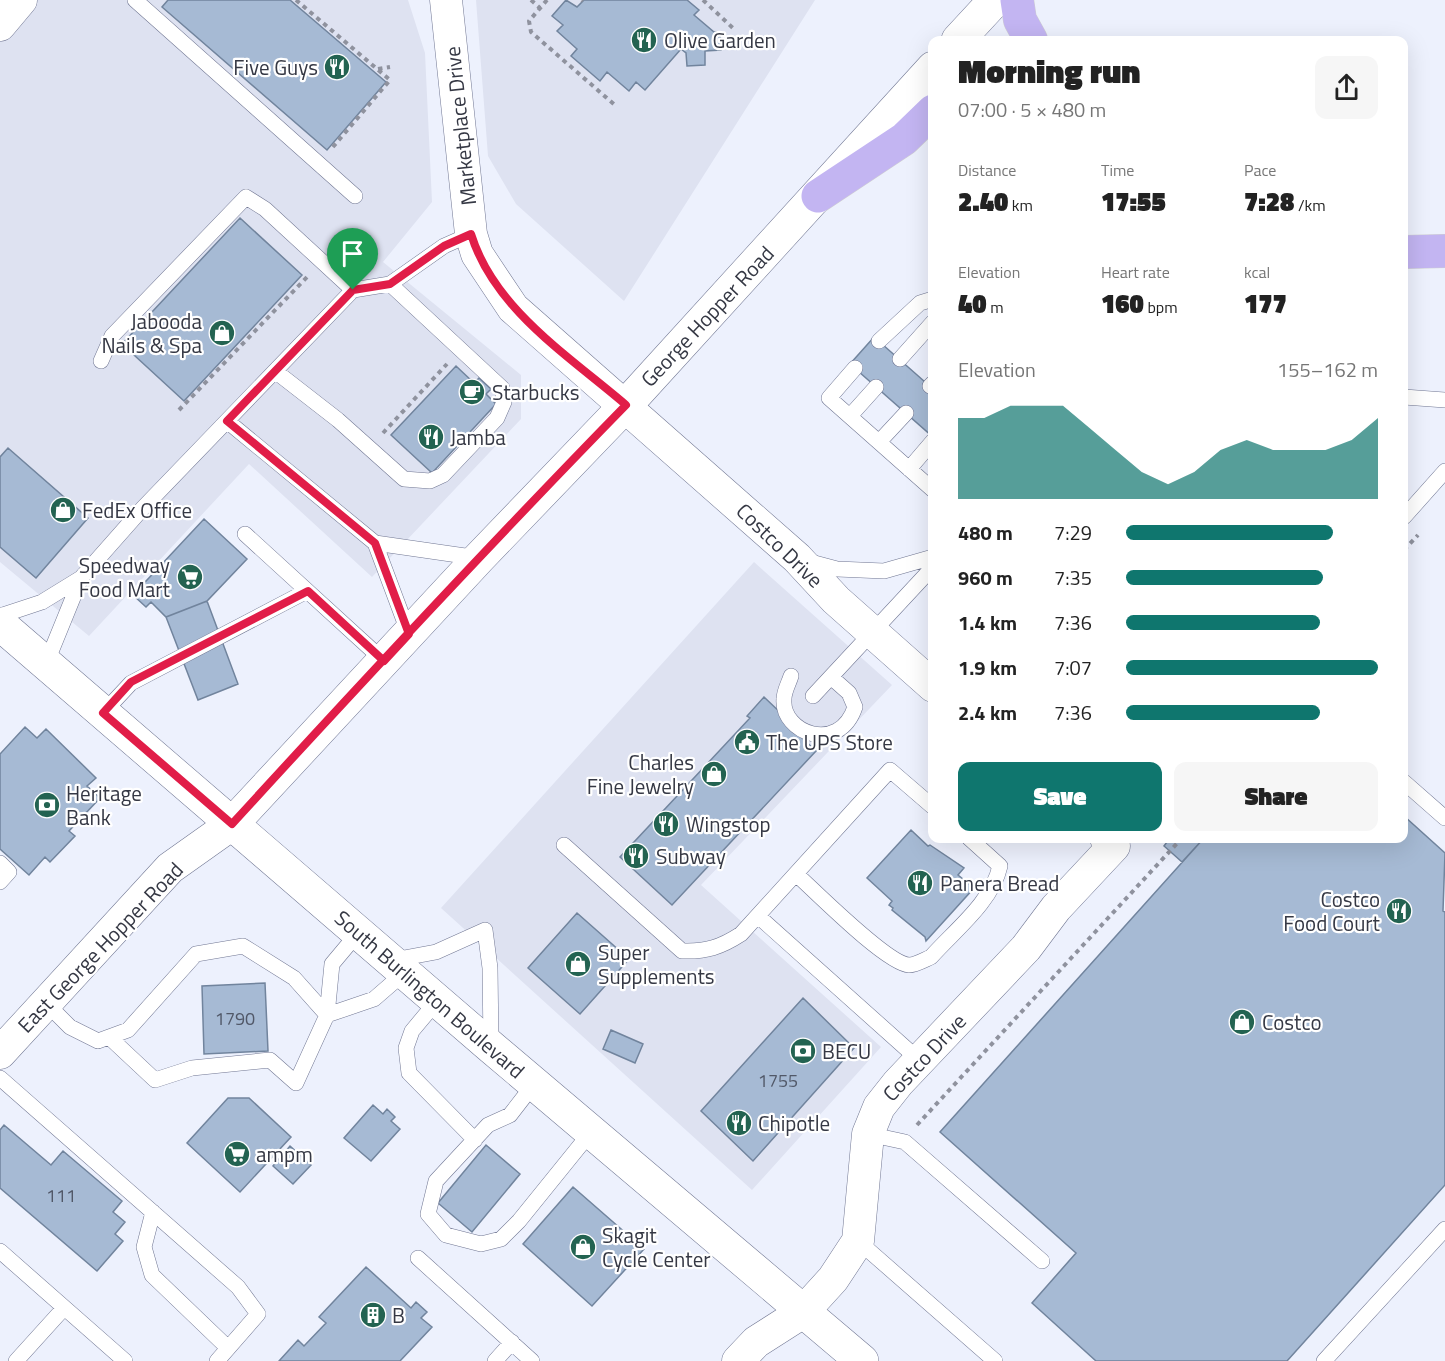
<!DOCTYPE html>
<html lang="en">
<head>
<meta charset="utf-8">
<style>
  :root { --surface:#fff; --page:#f6f6f6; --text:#222; --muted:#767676; --accent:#0f766e }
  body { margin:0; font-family:"Titillium Web",sans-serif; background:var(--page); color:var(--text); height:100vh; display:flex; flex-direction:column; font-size:22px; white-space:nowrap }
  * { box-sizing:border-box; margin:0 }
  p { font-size:20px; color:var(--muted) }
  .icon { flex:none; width:33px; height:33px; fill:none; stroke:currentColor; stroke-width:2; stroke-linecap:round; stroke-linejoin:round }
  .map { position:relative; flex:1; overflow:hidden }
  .panel { position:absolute; left:928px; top:36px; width:480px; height:807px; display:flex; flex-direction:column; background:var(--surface); border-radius:12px; box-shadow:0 6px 24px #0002 }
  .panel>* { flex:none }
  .pin { position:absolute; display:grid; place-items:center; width:51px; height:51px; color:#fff; margin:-62px -26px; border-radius:50% 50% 50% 0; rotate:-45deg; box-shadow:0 0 6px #0007 }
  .pin .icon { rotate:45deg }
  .round { display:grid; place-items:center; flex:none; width:63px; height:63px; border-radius:12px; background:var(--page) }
  .overview { display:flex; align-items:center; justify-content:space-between; height:102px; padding:0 30px }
  h1 { font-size:33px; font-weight:800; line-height:45px }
  .stats { display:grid; grid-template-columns:repeat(3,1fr); gap:9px; height:102px; padding:6px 30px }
  .stats div { display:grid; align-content:center }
  .stats b { font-size:26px; font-weight:800 }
  .stats small { font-size:16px; font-weight:400 }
  .stats p { font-size:16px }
  .chart { height:168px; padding:12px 30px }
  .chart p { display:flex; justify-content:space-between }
  .chart svg { width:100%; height:108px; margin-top:6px; fill:var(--accent); opacity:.7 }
  .button { display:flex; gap:12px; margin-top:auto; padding:12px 30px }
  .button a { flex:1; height:69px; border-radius:12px; background:var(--accent); color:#fff; font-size:24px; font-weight:800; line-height:69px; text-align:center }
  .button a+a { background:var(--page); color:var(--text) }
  ul { padding:0 30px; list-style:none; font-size:20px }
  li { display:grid; grid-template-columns:96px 72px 1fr; align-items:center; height:45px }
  li i { height:15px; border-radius:8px; background:var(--accent) }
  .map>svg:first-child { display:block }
  .built { fill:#dee2f1 }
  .building { fill:#a6bad4; stroke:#71849d; stroke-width:1.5 }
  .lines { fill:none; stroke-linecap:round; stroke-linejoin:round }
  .lane-casing { stroke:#717793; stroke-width:16 }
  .street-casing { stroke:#717793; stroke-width:33 }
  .secondary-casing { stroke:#717793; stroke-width:34 }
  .highway-casing { stroke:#cfcfd2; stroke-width:34 }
  .path { stroke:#8f929e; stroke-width:4; stroke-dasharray:4.5 4.5; stroke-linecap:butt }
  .lane { stroke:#fff; stroke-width:15 }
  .street { stroke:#fff; stroke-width:32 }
  .secondary { stroke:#fff; stroke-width:33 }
  .highway { stroke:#c3b5f2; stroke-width:33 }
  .route-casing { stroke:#fff; stroke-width:12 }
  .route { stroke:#e11d48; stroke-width:8 }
  .labels { text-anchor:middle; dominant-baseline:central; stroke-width:4.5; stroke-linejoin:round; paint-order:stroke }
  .number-label { font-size:18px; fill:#515868 }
  .poi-label { font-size:21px; fill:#353844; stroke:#fff; text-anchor:start }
  .street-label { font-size:21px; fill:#353844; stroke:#fff }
</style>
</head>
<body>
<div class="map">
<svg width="1445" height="1361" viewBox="0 0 1445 1361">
  <rect width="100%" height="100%" fill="#edf1fd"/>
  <path class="built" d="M 0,0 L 408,0 L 425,53 L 432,202 L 383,262 L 521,375 L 521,419 L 372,577 L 249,464 L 89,636 L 0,562 Z
    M 476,0 L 815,0 L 624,301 L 516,204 L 488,156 Z
    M 754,562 L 892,685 L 701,885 L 881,1047 L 752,1190 L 441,908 Z"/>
  <path class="building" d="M 168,0 L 290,0 L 386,82 L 327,150 L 162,7 Z
    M 566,0 L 577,7 L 584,0 L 687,0 L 699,10 L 694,15 L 714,32 L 720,32 L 721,50 L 705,51 L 705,65 L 687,66 L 686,53 L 681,49 L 645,90 L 636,82 L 629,91 L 607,72 L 600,81 L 571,56 L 577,49 L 557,31 L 563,25 L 552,16 Z
    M 240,218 L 302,275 L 184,401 L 122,344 Z
    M 874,337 L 933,389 L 933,437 L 850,364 Z
    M 456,366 L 474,383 L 479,378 L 491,389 L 486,394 L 496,404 L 432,473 L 391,435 Z
    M 8,448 L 88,518 L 36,578 L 0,547 L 0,457 Z
    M 204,519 L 247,559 L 207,601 L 166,617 L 151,602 L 146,607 L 133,595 Z
    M 207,601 L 238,684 L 198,700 L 166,617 Z
    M 764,697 L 784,716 L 782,719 L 816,751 L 672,905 L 620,857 L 750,718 L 747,716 Z
    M 25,727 L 37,738 L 46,729 L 96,778 L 87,786 L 100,798 L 69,831 L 75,836 L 50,862 L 45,857 L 29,875 L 0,849 L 0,754 Z
    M 1404,816 L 1445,853 L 1443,911 L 1445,912 L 1445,1185 L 1287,1361 L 1096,1361 L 1032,1303 L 1076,1253 L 940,1132 L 1204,838 L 1404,838 Z
    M 911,830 L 928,846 L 930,845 L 964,868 L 958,875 L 974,888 L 926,941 L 925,937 L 892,910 L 893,908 L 889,905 L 892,901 L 867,878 Z
    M 1170,838 L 1204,838 L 1182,862 L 1164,846 Z
    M 577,913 L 629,959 L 580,1014 L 528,968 Z
    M 265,983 L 268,1051 L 204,1054 L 202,986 Z
    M 803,998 L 854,1048 L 753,1161 L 701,1111 Z
    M 611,1030 L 643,1044 L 635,1063 L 603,1049 Z
    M 228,1098 L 249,1098 L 291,1137 L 240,1192 L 187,1143 Z
    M 373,1105 L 383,1114 L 387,1109 L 395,1117 L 391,1121 L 400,1129 L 371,1161 L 344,1138 Z
    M 4,1125 L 51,1165 L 63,1151 L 122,1201 L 113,1212 L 125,1222 L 115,1234 L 123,1241 L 97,1271 L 0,1188 L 0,1130 Z
    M 486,1145 L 520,1174 L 472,1232 L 438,1203 Z
    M 290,1146 L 311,1165 L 293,1184 L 273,1166 Z
    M 573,1187 L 644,1249 L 592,1306 L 523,1244 Z
    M 366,1267 L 411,1308 L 416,1302 L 427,1312 L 421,1318 L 432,1327 L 400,1361 L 279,1361 L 298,1340 L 304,1346 L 326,1323 L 319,1317 Z"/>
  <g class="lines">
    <g class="lane-casing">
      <path id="lane" d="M 135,0 L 355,196
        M 879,341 L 920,303 L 933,299
        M 900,359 L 933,322
        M 101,361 L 112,336 L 246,197 L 265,209 L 353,290
        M 855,368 L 829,398 L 933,490
        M 275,371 L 338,420 L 404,479 L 430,481 L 443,475 L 497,418 L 504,402 L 502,388 L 390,284
        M 930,386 L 933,383
        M 1404,397 L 1445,400
        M 850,416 L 876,387
        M 227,421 L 375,543 L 409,634
        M 879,442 L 906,413
        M 909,469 L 933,441
        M 1404,517 L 1445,471
        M 245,534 L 384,661
        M 375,543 L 479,558
        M 807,561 L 837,569 L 884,571 L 933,557
        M 0,616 L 42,602 L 81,578
        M 46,664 L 81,578 L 142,509 L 353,290 L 390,284 L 444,246 L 471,234
        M 791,676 C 789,683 784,691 784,699 C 781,733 839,755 855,707 L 849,693 L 831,677
        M 813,696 L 933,567
        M 103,713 L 131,683 L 307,591
        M 1404,782 L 1445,818
        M 564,845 L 682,951 C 706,952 721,947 741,934 L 890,770 L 933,807
        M 0,863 L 9,872 L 0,882
        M 796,874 C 816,892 887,964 909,965 C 916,965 924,960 931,957 C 955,930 992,902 1000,866 L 969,838
        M 758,916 L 919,1060
        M 393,960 L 436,952 L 485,930 L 490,968 L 491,1044
        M 437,1001 L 412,1031 L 406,1048 L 409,1073 L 475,1140
        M 46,1003 L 70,1027 L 98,1041 L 128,1030 L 196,954 L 243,946 L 294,978 L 327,1015
        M 327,1015 L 374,999 L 404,973
        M 109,1037 L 155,1080 L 192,1068 L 270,1060 L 296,1083 L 327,1015 L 332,964 L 358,933
        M 0,1078 L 238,1287 L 258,1314 L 217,1361
        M 534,1084 L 510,1115 L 488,1125 L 436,1181 L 428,1214 L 446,1235 L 481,1244 L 501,1239 L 519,1221 L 591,1132
        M 868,1134 L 905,1142 L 1042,1261
        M 153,1212 L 144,1247 L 152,1275 L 228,1348
        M 858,1241 L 995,1361
        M 0,1251 L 125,1361
        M 418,1258 L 532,1361
        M 16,1361 L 64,1308
        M 495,1361 L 512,1342
        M 1324,1361 L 1445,1229"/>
    </g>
    <g class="street-casing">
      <path id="street" d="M 446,0 L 471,234 L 477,254 L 513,308 L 797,558 L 836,600 L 933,686
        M 0,25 L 21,0
        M 0,1053 L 170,868 L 232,824
        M 738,1361 L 756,1342 L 803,1312 L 833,1279 L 858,1241 L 868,1134 L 879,1107 L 898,1083 L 1026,948 L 1056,908 L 1114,846 L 1106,838"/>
    </g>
    <g class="secondary-casing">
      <path id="secondary" d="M 958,40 L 995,0
        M 0,624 L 491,1047 L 862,1361
        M 232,824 L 479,558 L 626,405 L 933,68"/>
    </g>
    <g class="highway-casing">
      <path id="highway" d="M 1017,0 L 1020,20 L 1031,40
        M 818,196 L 904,139 L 933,111
        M 1404,252 L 1445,251"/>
    </g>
    <path class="path" d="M 296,0 L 390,80 L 332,148
      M 531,0 L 540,8
      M 547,0 L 529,21 L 531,32 L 616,106
      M 582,0 L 583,1
      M 703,0 L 734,29
      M 378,69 L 390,67
      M 179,410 L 307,277
      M 383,433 L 447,364
      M 1404,550 L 1418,535
      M 917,1125 L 1182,838"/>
    <use href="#lane" class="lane"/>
    <use href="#street" class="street"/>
    <use href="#secondary" class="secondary"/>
    <use href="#highway" class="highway"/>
  </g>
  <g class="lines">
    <g class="route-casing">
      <path id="route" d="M 353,290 L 227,421 L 375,543 L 409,634 L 384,661 L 308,591 L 131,682 L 103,713 L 232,824 C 361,683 492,542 626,405 C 569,356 494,309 471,234 L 444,246 L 390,284 L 353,290"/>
    </g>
    <use href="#route" class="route"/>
  </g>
  <defs>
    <g id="restaurant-disc" transform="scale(1.35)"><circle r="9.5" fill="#236351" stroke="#fff"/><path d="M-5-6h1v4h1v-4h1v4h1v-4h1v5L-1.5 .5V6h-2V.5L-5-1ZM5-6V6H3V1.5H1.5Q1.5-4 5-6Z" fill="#fff"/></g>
    <g id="shop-disc" transform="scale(1.35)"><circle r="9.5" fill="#236351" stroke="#fff"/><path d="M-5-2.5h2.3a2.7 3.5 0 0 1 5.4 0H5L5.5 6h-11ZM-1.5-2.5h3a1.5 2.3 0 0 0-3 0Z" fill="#fff"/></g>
    <g id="cafe-disc" transform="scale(1.35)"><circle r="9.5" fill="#236351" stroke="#fff"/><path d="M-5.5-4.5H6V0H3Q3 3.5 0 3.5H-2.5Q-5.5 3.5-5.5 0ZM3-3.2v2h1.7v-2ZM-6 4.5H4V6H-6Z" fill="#fff"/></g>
    <g id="supermarket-disc" transform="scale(1.35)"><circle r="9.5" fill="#236351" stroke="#fff"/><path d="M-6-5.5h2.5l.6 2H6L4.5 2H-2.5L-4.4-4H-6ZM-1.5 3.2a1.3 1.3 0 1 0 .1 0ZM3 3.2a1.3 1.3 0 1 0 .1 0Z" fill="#fff"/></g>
    <g id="civic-disc" transform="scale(1.35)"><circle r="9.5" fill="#236351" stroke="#fff"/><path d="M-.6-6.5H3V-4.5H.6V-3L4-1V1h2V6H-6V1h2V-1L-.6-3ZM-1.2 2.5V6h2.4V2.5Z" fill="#fff"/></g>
    <g id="bank-disc" transform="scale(1.35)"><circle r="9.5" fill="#236351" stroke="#fff"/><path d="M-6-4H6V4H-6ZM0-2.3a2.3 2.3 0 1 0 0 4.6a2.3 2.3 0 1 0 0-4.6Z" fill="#fff"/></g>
    <g id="building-disc" transform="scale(1.35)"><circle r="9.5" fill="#236351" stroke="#fff"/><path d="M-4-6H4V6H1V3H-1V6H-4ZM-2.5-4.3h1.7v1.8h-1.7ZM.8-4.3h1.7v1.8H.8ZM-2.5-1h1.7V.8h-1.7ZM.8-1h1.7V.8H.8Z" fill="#fff"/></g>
  </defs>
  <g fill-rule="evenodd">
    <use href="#restaurant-disc" x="644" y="40"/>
    <use href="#restaurant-disc" x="337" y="67"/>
    <use href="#shop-disc" x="222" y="333"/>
    <use href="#cafe-disc" x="472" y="392"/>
    <use href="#restaurant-disc" x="431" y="437"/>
    <use href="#shop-disc" x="63" y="510"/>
    <use href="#supermarket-disc" x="190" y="577"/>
    <use href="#civic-disc" x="747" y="742"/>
    <use href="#shop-disc" x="714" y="774"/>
    <use href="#bank-disc" x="47" y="805"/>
    <use href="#restaurant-disc" x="666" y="824"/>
    <use href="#restaurant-disc" x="636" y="856"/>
    <use href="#restaurant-disc" x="920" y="883"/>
    <use href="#restaurant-disc" x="1399" y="911"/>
    <use href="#shop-disc" x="578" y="964"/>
    <use href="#shop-disc" x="1242" y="1022"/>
    <use href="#bank-disc" x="803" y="1051"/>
    <use href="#restaurant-disc" x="739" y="1123"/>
    <use href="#supermarket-disc" x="237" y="1154"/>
    <use href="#shop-disc" x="583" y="1247"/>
    <use href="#building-disc" x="373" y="1315"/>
  </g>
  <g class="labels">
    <g class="number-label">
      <text x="235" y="1018">1790</text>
      <text x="778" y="1080">1755</text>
      <text x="61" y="1195">111</text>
    </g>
    <g class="poi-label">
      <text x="664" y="40">Olive Garden</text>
      <text x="318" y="67" text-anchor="end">Five Guys</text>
      <text x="202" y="321" text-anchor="end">Jabooda<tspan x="202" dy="24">Nails &amp; Spa</tspan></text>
      <text x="492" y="392">Starbucks</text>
      <text x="450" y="437">Jamba</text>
      <text x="82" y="510">FedEx Office</text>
      <text x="170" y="565" text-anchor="end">Speedway<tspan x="170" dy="24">Food Mart</tspan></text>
      <text x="766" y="742">The UPS Store</text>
      <text x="694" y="762" text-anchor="end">Charles<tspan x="694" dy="24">Fine Jewelry</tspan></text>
      <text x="66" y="793">Heritage<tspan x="66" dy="24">Bank</tspan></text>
      <text x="686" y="824">Wingstop</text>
      <text x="656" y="856">Subway</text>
      <text x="940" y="883">Panera Bread</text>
      <text x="1380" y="899" text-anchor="end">Costco<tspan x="1380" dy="24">Food Court</tspan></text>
      <text x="598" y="952">Super<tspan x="598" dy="24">Supplements</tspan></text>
      <text x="1262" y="1022">Costco</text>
      <text x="822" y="1051">BECU</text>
      <text x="758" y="1123">Chipotle</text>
      <text x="256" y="1154">ampm</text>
      <text x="602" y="1235">Skagit<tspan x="602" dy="24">Cycle Center</tspan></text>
      <text x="392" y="1315">B</text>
    </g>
    <g class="street-label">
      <text transform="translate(460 126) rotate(-96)">Marketplace Drive</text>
      <text transform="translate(707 316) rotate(-47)">George Hopper Road</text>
      <text transform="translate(780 545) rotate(44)">Costco Drive</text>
      <text transform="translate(100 947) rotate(-46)">East George Hopper Road</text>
      <text transform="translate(430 994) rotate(41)">South Burlington Boulevard</text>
      <text transform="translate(924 1057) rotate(-47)">Costco Drive</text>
    </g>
  </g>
</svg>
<div class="pin" style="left:353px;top:290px;background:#1e9e55"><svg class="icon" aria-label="arrive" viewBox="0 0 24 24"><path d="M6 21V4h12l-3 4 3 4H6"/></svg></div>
<section class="panel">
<div class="overview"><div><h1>Morning run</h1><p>07:00 · 5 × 480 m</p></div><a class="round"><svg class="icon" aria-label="share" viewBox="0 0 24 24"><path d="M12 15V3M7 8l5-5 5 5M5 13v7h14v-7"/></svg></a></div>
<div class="stats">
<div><p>Distance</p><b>2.40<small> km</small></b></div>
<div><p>Time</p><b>17:55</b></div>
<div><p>Pace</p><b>7:28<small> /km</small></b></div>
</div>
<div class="stats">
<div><p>Elevation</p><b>40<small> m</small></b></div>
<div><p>Heart rate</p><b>160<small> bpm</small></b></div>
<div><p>kcal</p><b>177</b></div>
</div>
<div class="chart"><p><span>Elevation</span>155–162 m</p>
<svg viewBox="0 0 160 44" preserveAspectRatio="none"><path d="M0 44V11L10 11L20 6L30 6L40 6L50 15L60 24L70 33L80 38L90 33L100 24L110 20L120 24L130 24L140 24L150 20L160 11V44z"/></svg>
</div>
<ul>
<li><b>480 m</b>7:29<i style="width:82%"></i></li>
<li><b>960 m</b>7:35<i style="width:78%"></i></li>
<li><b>1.4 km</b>7:36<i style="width:77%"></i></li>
<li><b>1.9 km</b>7:07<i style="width:100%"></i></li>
<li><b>2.4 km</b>7:36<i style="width:77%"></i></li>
</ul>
<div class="button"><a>Save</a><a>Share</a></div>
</section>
</div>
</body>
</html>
